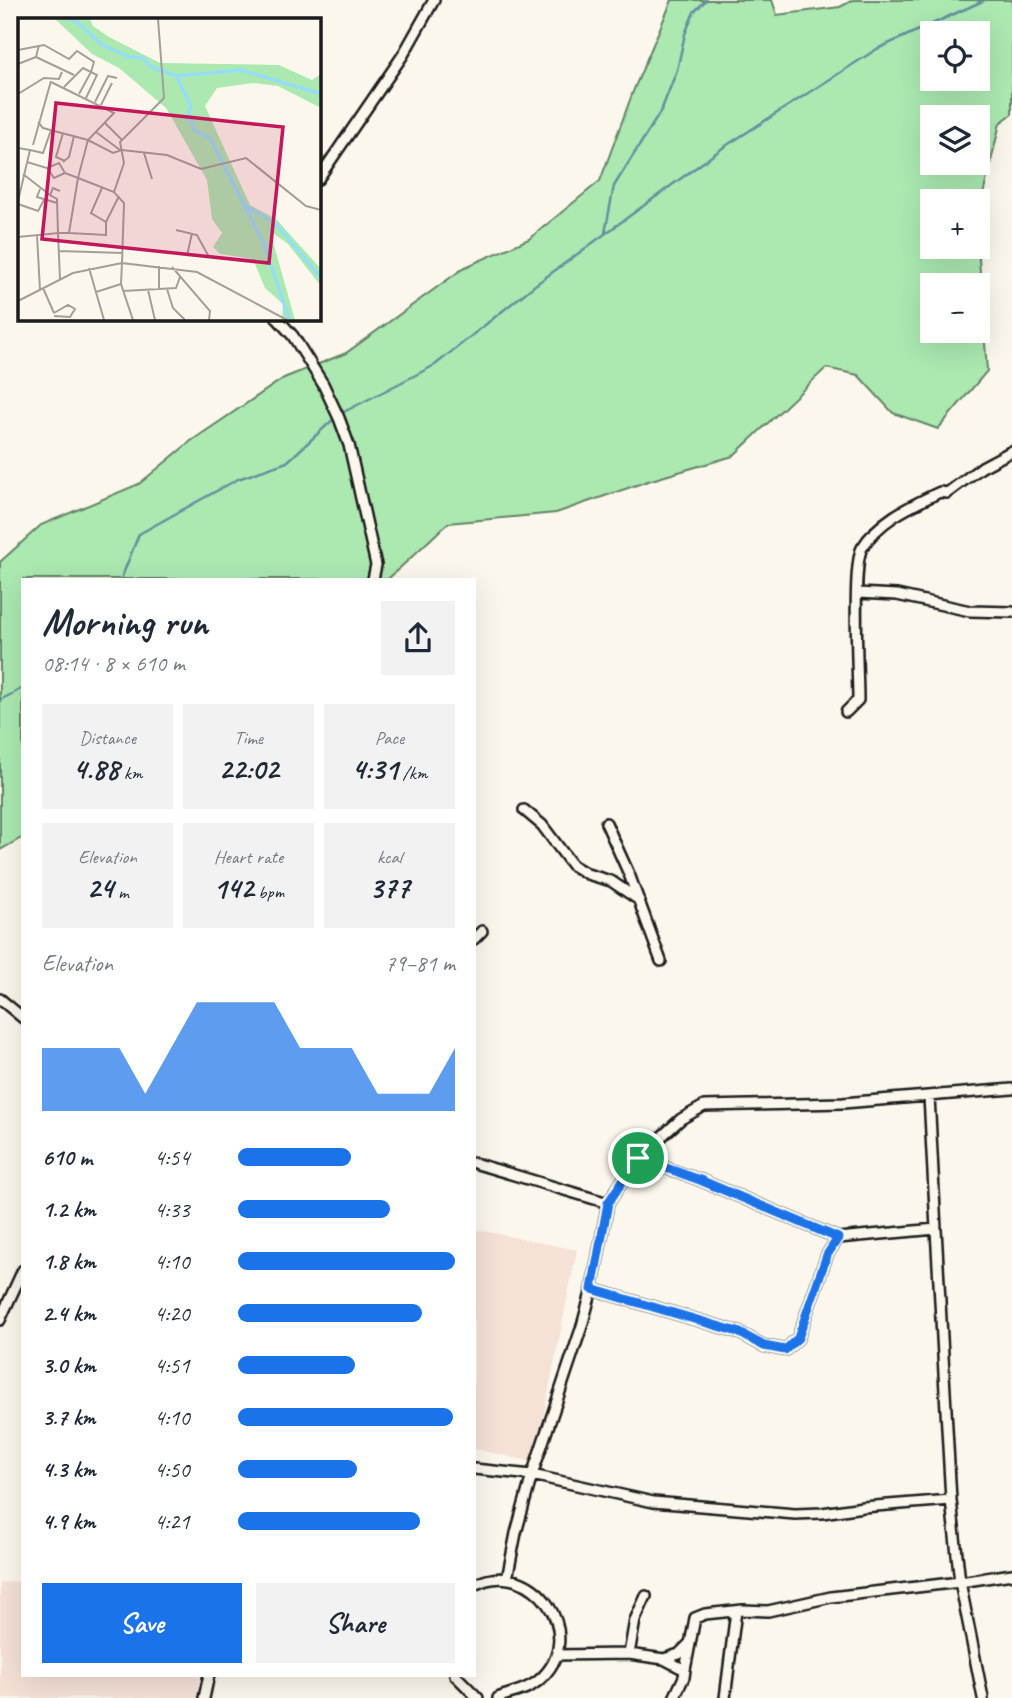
<!DOCTYPE html>
<html lang="en">
<head>
<meta charset="utf-8">
<style>
  :root { --surface:#fff; --page:#f2f2f3; --text:#1f2937; --muted:#747a83; --accent:#1a73e8 }
  body { margin:0; font-family:Caveat,sans-serif; background:var(--page); color:var(--text); height:100vh; display:flex; flex-direction:column; font-size:26px; white-space:nowrap }
  * { box-sizing:border-box; margin:0 }
  p { font-size:23px; color:var(--muted) }
  .icon { flex:none; width:38px; height:38px; fill:none; stroke:currentColor; stroke-width:2; stroke-linecap:round; stroke-linejoin:round }
  .map { position:relative; flex:1; overflow:hidden }
  .details { position:absolute; left:21px; top:578px; width:455px; height:1099px; display:flex; flex-direction:column; background:var(--surface); border-radius:0px; box-shadow:0 7px 28px #0002 }
  .details>* { flex:none }
  .buttons { position:absolute; left:920px; top:21px; display:grid; gap:14px }
  .buttons a { display:grid; place-items:center; width:70px; height:70px; border-radius:0px; background:var(--surface); box-shadow:0 7px 28px #0002; font-size:35px }
  .pin { position:absolute; display:grid; place-items:center; width:60px; height:60px; color:#fff; margin:-30px; border:4px solid #fff; border-radius:50%; box-shadow:0 2px 7px #0007 }
  .round { display:grid; place-items:center; flex:none; width:74px; height:74px; border-radius:0px; background:var(--page) }
  .head { display:flex; align-items:center; justify-content:space-between; height:119px; padding:0 21px }
  h1 { font-size:38px; font-weight:700; line-height:52px }
  .metrics { display:grid; grid-template-columns:repeat(3,1fr); gap:10px; height:119px; padding:7px 21px }
  .metrics div { display:grid; align-content:center; border-radius:0px; background:var(--page); text-align:center }
  .metrics b { font-size:30px; font-weight:700 }
  .metrics small { font-size:19px; font-weight:400 }
  .metrics p { font-size:19px }
  .chart { height:196px; padding:14px 21px }
  .chart p { display:flex; justify-content:space-between }
  .chart svg { width:100%; height:126px; margin-top:7px; fill:var(--accent); opacity:.7 }
  .button { display:flex; gap:14px; margin-top:auto; padding:14px 21px }
  .button a { flex:1; height:80px; border-radius:0px; background:var(--accent); color:#fff; font-size:28px; font-weight:700; line-height:80px; text-align:center }
  .button a+a { background:var(--page); color:var(--text) }
  ul { padding:0 21px; list-style:none; font-size:23px }
  li { display:grid; grid-template-columns:112px 84px 1fr; align-items:center; height:52px }
  li i { height:18px; border-radius:9px; background:var(--accent) }
  .map>svg:first-child { display:block }
  .built { fill:#f5e1d6 }
  .green { fill:#abe9b1; stroke:#648266; stroke-width:2; fill-rule:evenodd }
  .lines { fill:none; stroke-linecap:round; stroke-linejoin:round }
  .stream { stroke:#65909f; stroke-width:2.5 }
  .street-casing { stroke:#1c1c1c; stroke-width:14 }
  .street { stroke:#fbf7ec; stroke-width:9 }
  .route-casing { stroke:#fff; stroke-width:14 }
  .route { stroke:#1a73e8; stroke-width:9 }
  .inset-river { fill:none; stroke:#96ddf7; stroke-width:3.5 }
  .inset-road { fill:none; stroke:#a29f99; stroke-width:2 }
  .view { fill:#c2185b; fill-opacity:0.15; stroke:#c2185b; stroke-width:3.5 }
  .inset-edge { fill:none; stroke:#1c1c1c; stroke-width:3.5 }
</style>
</head>
<body>
<div class="map">
<svg width="1012" height="1698" viewBox="0 0 1012 1698">
  <rect width="100%" height="100%" fill="#fbf7ec"/>
  <filter id="ink" filterUnits="userSpaceOnUse"><feTurbulence type="fractalNoise" baseFrequency=".0143" numOctaves="2"/><feDisplacementMap in="SourceGraphic" scale="14" xChannelSelector="R" yChannelSelector="G"/><feConvolveMatrix kernelMatrix="1 2 1 2 8 2 1 2 1" color-interpolation-filters="sRGB"/></filter>
  <g filter="url(#ink)">
    <path class="built" d="M 474,1229 L 577,1250 L 534,1462 L 474,1449 Z
      M 23,1581 L 23,1675 L 200,1675 L 197,1698 L 0,1698 L 0,1583 Z"/>
    <path class="green" d="M 672,0 L 772,0 L 777,15 L 840,7 L 853,0 L 1012,0 L 1012,114 L 1000,123 L 978,216 L 978,201 L 933,201 L 933,247 L 978,247 L 978,245 L 987,371 L 938,429 L 893,413 L 858,375 L 826,368 L 733,456 L 648,481 L 556,513 L 448,523 L 388,579 L 23,579 L 23,837 L 0,850 L 0,562 L 41,525 L 139,484 L 191,441 L 284,378 L 346,353 L 465,267 L 529,239 L 600,181 L 634,89 ZM 933,33 L 978,33 L 978,79 L 933,79 ZM 933,117 L 978,117 L 978,163 L 933,163 ZM 933,285 L 978,285 L 978,331 L 933,331 Z"/>
    <g class="lines">
      <path class="stream" d="M 605,233 L 614,186 L 661,111 L 677,70 L 685,34 L 694,12 L 706,0
        M 121,579 L 139,534 L 238,479 L 287,462 L 338,415 L 435,365 L 535,285 L 724,147 L 877,49 L 985,0
        M 0,700 L 23,688"/>
      <g class="street-casing">
        <path id="street" d="M 318,179 L 403,55 L 434,0
          M 277,318 L 293,336 L 323,384 L 339,418 L 349,445 L 376,565 L 373,579
          M 857,593 L 897,595 L 970,611 L 1012,612
          M 846,712 L 858,700 C 858,673 852,566 862,548 C 879,520 911,506 940,492 L 947,493 L 982,467 L 1012,451
          M 524,810 L 542,825 L 572,865 L 587,874 L 611,881 L 639,900
          M 606,823 L 629,874 L 661,961
          M 474,939 L 482,931
          M 0,999 L 23,1018
          M 929,1096 L 936,1229
          M 638,1158 L 700,1180 L 838,1238
          M 474,1163 L 608,1203
          M 592,1289 L 738,1332 L 764,1346 L 785,1350 L 798,1338 L 827,1255 L 838,1238 L 936,1229 L 951,1500
          M 0,1320 L 23,1270
          M 474,1469 L 532,1475 L 516,1533 L 507,1579
          M 474,1585 C 533,1554 591,1637 538,1681 C 526,1691 512,1692 498,1698
          M 646,1596 L 635,1620 L 629,1654 L 664,1659 L 685,1670 L 695,1618 L 705,1614 L 743,1610 L 768,1611 L 831,1597 L 960,1582 L 951,1500 L 863,1507 L 822,1513 L 795,1514 L 653,1502 L 532,1475 L 582,1326 L 592,1289 L 608,1203 L 638,1158 L 681,1119 L 704,1106 L 843,1103 L 1012,1089
          M 556,1655 L 629,1654
          M 664,1659 L 679,1654 L 689,1644
          M 455,1675 L 478,1698
          M 204,1698 L 209,1675
          M 674,1698 L 684,1677 L 685,1670
          M 725,1698 L 736,1611
          M 983,1698 L 960,1582 L 1012,1574"/>
      </g>
      <use href="#street" class="street"/>
    </g>
  </g>
  <g class="lines" filter="url(#ink)">
    <g class="route-casing">
      <path id="route" d="M 638,1158 L 700,1180 L 838,1238 L 827,1255 L 798,1338 L 785,1350 L 764,1346 L 738,1332 L 592,1289 L 608,1203 Z"/>
    </g>
    <use href="#route" class="route"/>
  </g>
  <g transform="translate(18 18)">
    <rect width="303" height="303" fill="#fbf7ec"/>
    <path d="M 37,1 L 72,1 L 75,8 L 91,19 L 142,45 L 261,47 L 294,62 L 303,56 L 303,90 L 260,68 L 235,65 L 199,70 L 187,88 L 232,187 L 258,201 L 303,251 L 303,268 L 270,226 L 252,213 L 277,302 L 264,302 L 265,286 L 247,270 L 235,241 L 202,236 L 195,229 L 204,215 L 194,201 L 189,162 L 148,90 L 101,50 L 74,36 Z" fill="#abe9b1"/>
    <path class="inset-river" d="M 49,1 L 58,3 L 83,26 L 111,39 L 125,40 L 133,49 L 159,58 L 223,52 L 303,76M 159,59 L 173,88 L 170,96 L 177,113 L 192,120 L 246,226 L 271,301M 228,188 L 258,206 L 303,260"/>
    <path class="inset-road" d="M 0,32 L 26,27 L 51,41 L 59,33 L 76,44 L 73,54M 18,39 L 56,57M 0,46 L 18,39 L 21,27M 33,64 L 96,95 L 70,122 L 60,160 L 47,155M 46,69 L 65,50 L 79,57 L 68,80M 0,76 L 26,60 L 41,61 L 44,54M 61,76 L 73,54M 77,84 L 90,58 L 99,60M 83,87 L 94,65M 20,104 L 25,110 L 70,122 L 95,135 L 104,132 L 149,137 L 183,151 L 228,140 L 288,188 L 303,192M 87,105 L 104,122M 78,114 L 102,132M 45,115 L 38,139 L 47,143M 15,127 L 33,63M 0,130 L 12,132 L 0,183M 12,132 L 25,135 L 33,112M 126,135 L 134,161M 9,144 L 29,150 L 36,160 L 47,155 L 41,145 L 29,150M 45,144 L 51,139 L 56,118M 5,156 L 32,177M 22,171 L 19,179 L 39,185M 42,173 L 35,170 L 32,177 L 39,181 L 40,215 L 51,215 L 60,160 L 96,174 L 106,185 L 104,245 L 179,254 L 269,302M 96,174 L 106,145 L 102,124 L 146,80 L 140,1M 0,186 L 20,193 L 26,182M 88,204 L 101,178M 158,212 L 179,217 L 191,239M 51,215 L 88,217 L 88,204 L 73,195 L 84,170M 19,217 L 22,272M 0,219 L 40,215 L 42,261M 41,233 L 105,235M 169,238 L 174,215M 154,249 L 192,293 L 191,302M 71,250 L 86,302M 25,270 L 36,295M 149,271 L 155,290 L 167,302M 130,272 L 137,302M 141,272 L 141,248M 105,273 L 158,270 L 162,259M 78,274 L 103,266M 0,283 L 55,255 L 104,245 L 103,266 L 115,302M 36,295 L 50,287 L 57,291 L 52,299 L 36,298"/>
    <path class="view" d="M 38,85 L 265,109 L 251,245 L 24,221 Z"/>
    <rect width="303" height="303" class="inset-edge"/>
  </g>
</svg>
<div class="buttons">
<a><svg class="icon" aria-label="locate" viewBox="0 0 24 24"><circle cx="12" cy="12" r="6"/><path d="M12 2v4M12 18v4M2 12h4M18 12h4"/></svg></a>
<a><svg class="icon" aria-label="layers" viewBox="0 0 24 24"><path d="M12 4l9 5-9 5-9-5zM3 14l9 5 9-5"/></svg></a>
<a>+</a>
<a>−</a>
</div>
<div class="pin" style="left:638px;top:1158px;background:#1e9e55"><svg class="icon" aria-label="arrive" viewBox="0 0 24 24"><path d="M6 21V4h12l-3 4 3 4H6"/></svg></div>
<section class="details">
<div class="head"><div><h1>Morning run</h1><p>08:14 · 8 × 610 m</p></div><a class="round"><svg class="icon" aria-label="share" viewBox="0 0 24 24"><path d="M12 15V3M7 8l5-5 5 5M5 13v7h14v-7"/></svg></a></div>
<div class="metrics">
<div><p>Distance</p><b>4.88<small> km</small></b></div>
<div><p>Time</p><b>22:02</b></div>
<div><p>Pace</p><b>4:31<small> /km</small></b></div>
</div>
<div class="metrics">
<div><p>Elevation</p><b>24<small> m</small></b></div>
<div><p>Heart rate</p><b>142<small> bpm</small></b></div>
<div><p>kcal</p><b>377</b></div>
</div>
<div class="chart"><p><span>Elevation</span>79–81 m</p>
<svg viewBox="0 0 160 44" preserveAspectRatio="none"><path d="M0 44V22L10 22L20 22L30 22L40 38L50 22L60 6L70 6L80 6L90 6L100 22L110 22L120 22L130 38L140 38L150 38L160 22V44z"/></svg>
</div>
<ul>
<li><b>610 m</b>4:54<i style="width:52%"></i></li>
<li><b>1.2 km</b>4:33<i style="width:70%"></i></li>
<li><b>1.8 km</b>4:10<i style="width:100%"></i></li>
<li><b>2.4 km</b>4:20<i style="width:85%"></i></li>
<li><b>3.0 km</b>4:51<i style="width:54%"></i></li>
<li><b>3.7 km</b>4:10<i style="width:99%"></i></li>
<li><b>4.3 km</b>4:50<i style="width:55%"></i></li>
<li><b>4.9 km</b>4:21<i style="width:84%"></i></li>
</ul>
<div class="button"><a>Save</a><a>Share</a></div>
</section>
</div>
</body>
</html>
